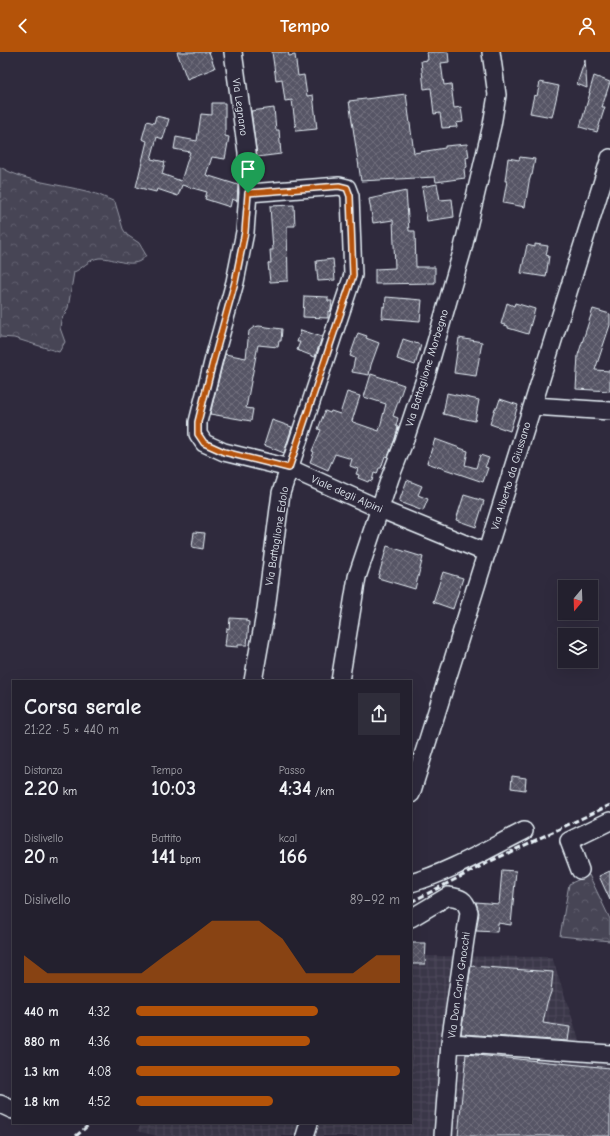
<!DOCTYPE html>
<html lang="it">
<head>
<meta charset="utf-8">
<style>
  :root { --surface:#23202e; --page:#2f2d3a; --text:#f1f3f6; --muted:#a3a3aa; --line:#403e4a; --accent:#b45309 }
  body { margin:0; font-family:"Comic Neue",sans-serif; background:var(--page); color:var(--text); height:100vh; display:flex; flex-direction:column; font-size:15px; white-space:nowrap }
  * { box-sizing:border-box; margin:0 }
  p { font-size:13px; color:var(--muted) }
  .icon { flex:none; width:22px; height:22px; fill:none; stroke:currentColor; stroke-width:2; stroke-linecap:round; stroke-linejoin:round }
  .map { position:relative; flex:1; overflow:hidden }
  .panel { position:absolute; left:12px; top:628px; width:400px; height:444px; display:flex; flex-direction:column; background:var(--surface); border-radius:0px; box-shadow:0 4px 16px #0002,0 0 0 1px var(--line) }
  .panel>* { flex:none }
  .needle { width:26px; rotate:199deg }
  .buttons { position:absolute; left:558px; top:528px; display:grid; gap:8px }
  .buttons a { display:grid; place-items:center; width:40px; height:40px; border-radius:0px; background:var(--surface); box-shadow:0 4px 16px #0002,0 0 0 1px var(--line); font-size:20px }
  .pin { position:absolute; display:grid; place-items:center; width:34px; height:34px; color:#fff; margin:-41px -17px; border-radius:50% 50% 50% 0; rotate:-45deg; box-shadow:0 0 4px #0007 }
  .pin .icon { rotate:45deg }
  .round { display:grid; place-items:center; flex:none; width:42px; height:42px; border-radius:0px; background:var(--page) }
  .summary { display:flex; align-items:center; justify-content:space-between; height:68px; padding:0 12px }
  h1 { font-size:22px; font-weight:700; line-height:30px }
  .metrics { display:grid; grid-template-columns:repeat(3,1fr); gap:6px; height:68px; padding:4px 12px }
  .metrics div { display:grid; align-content:center }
  .metrics b { font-size:20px; font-weight:700 }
  .metrics small { font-size:11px; font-weight:400 }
  .metrics p { font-size:11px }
  .chart { height:112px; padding:8px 12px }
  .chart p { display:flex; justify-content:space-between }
  .chart svg { width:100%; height:72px; margin-top:4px; fill:var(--accent); opacity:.7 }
  ul { padding:0 12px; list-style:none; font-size:13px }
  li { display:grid; grid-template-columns:64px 48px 1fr; align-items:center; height:30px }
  li i { height:10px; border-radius:5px; background:var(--accent) }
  header { display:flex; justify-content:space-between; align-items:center; height:52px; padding:0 12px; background:var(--accent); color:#fff; font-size:18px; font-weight:700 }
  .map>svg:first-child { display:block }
  .industrial { fill:url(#industrial-grid) }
  .forest { fill:url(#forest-crowns); stroke:#979aa6 }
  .building { fill:url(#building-cross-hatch); stroke:#e8f1f8 }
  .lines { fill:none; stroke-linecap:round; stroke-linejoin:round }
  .minor-casing { stroke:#e8f1f8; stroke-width:20 }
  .minor { stroke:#2f2a3d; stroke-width:17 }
  .rail { stroke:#e8f1f8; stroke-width:3; stroke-dasharray:6 3; stroke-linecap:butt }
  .route-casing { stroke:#fff; stroke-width:8 }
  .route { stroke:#b45309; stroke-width:5 }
  .labels { text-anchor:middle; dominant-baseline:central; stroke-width:3; stroke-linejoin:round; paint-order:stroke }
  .street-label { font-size:11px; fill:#e8f1f8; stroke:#2f2a3d }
</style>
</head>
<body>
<header><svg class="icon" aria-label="back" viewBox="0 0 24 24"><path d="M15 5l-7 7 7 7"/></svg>Tempo<svg class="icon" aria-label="person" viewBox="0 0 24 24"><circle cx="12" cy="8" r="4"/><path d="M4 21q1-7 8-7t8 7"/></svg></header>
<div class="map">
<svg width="610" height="1084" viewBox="0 0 610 1084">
  <defs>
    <pattern id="industrial-grid" width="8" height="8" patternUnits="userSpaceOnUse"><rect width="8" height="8" fill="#3b3749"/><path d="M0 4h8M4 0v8" fill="none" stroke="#4e4b5b"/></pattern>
    <pattern id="forest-crowns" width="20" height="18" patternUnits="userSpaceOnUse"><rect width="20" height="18" fill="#464455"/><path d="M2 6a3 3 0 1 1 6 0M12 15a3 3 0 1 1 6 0" fill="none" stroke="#615f6e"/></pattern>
    <pattern id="building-cross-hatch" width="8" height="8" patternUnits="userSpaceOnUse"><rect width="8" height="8" fill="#575565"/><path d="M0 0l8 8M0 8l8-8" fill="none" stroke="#6f6e7c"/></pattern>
  </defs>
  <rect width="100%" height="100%" fill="#2f2a3d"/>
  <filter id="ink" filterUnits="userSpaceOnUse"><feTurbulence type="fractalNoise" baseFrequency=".025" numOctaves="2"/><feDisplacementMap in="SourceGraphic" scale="8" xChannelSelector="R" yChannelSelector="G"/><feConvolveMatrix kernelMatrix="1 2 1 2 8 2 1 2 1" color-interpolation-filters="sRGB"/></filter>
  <g filter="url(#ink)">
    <path class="industrial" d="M 411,904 L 552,905 L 580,990 L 610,993 L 610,1084 L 157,1084 L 137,1079 L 142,1071 L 411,1071 Z"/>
    <path class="forest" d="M 0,115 C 26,130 58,132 86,139 C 96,141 106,146 115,150 L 123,177 L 127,183 L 139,191 L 146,203 C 135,220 115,205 99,206 C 89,207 82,217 74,220 L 68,256 L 61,268 L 60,276 L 65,290 L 59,300 L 14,286 L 0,285 Z
      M 589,823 L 610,867 L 610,889 L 560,884 L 569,832 Z"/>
    <path class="building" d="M 177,0 L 209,0 L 215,16 L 187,27 Z
      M 272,0 L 288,0 L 289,4 L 295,3 L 298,24 L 304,23 L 307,44 L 313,43 L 317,77 L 296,79 L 292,48 L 285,49 L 282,27 L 276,28 Z
      M 427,0 L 448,0 L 449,10 L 441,11 L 444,33 L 451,32 L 454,56 L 461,55 L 463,70 L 456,71 L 457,75 L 442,76 L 440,61 L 434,62 L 431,36 L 424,37 L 421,9 L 428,8 Z
      M 585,8 L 587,36 L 577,32 Z
      M 594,24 L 610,30 L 602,55 L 605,55 L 597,80 L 580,75 L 590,41 L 589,41 Z
      M 540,30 L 559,34 L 552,65 L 530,61 L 534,43 L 537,44 Z
      M 406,42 L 414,101 L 445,96 L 445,94 L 467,92 L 469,105 L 466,106 L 467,115 L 464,117 L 465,126 L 436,130 L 435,125 L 361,129 L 349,49 Z
      M 212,51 L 225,51 L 225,84 L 229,85 L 225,107 L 212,105 L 206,123 L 238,133 L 237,149 L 232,147 L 230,155 L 205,147 L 207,140 L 182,133 L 178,144 L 157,137 L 156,140 L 136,135 L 147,89 L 142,87 L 147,69 L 154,71 L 156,64 L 169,67 L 163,87 L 157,85 L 151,107 L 165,110 L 162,122 L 181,129 L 190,100 L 174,97 L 176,85 L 197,89 L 201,62 L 212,63 Z
      M 274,56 L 276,78 L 279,78 L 281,102 L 257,105 L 251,59 Z
      M 520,105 L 535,107 L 532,123 L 531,123 L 529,130 L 525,155 L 503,151 L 507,129 L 505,129 L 508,106 L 519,108 Z
      M 437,132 L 440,148 L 452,147 L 454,165 L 427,169 L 422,135 Z
      M 406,139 L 409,179 L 415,179 L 416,215 L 435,215 L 435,231 L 375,232 L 375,217 L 395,216 L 393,168 L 373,171 L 369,147 Z
      M 294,153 L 295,174 L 287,174 L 288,229 L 270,230 L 268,211 L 271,211 L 270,198 L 273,198 L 270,154 Z
      M 535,192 L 548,194 L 546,203 L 549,204 L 546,225 L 521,221 L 527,193 L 535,195 Z
      M 333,207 L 335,228 L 318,229 L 316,209 Z
      M 304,244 L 328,245 L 328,249 L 332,249 L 331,257 L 330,260 L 328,259 L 328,266 L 303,265 Z
      M 386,245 L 422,248 L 420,269 L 382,266 L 383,254 L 385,255 Z
      M 507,251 L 514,254 L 515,251 L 535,257 L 528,282 L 508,276 L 508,274 L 501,272 Z
      M 593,257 L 610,262 L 610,273 L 595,318 L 610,319 L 610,339 L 576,337 L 578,303 Z
      M 259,274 L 282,277 L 281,289 L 279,289 L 278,295 L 258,293 L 246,356 L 253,357 L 251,369 L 210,362 L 225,302 L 246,306 L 249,279 L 254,275 Z
      M 301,278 L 322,285 L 315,305 L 297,298 L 300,290 L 297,290 Z
      M 358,281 L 367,284 L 366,286 L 379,291 L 371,313 L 369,323 L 352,320 L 355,306 L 350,304 Z
      M 459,286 L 482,290 L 476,324 L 454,321 Z
      M 403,287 L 421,293 L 415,313 L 397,307 Z
      M 371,322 L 404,333 L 393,364 L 398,366 L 396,374 L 398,375 L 395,387 L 388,405 L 385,404 L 381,416 L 379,416 L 377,422 L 374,421 L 372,429 L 369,428 L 368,430 L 358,426 L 359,423 L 356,422 L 358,417 L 350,414 L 352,407 L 335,402 L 328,418 L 310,410 L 314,400 L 312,399 L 321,378 L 318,377 L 325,359 L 330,361 L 331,359 L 340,362 L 347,340 L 360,344 L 352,369 L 353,370 L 379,379 L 386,352 L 364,345 Z
      M 447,341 L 479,348 L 475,369 L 443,362 Z
      M 500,347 L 518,353 L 510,379 L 490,372 L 495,356 L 497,356 Z
      M 272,368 L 292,375 L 284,401 L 264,393 Z
      M 435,387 L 468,399 L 465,413 L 476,416 L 480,403 L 489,406 L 485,415 L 488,416 L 483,430 L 427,411 Z
      M 407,428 L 422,434 L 418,443 L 428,447 L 423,459 L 399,450 Z
      M 464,443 L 484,449 L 476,475 L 456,468 Z
      M 194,480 L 205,481 L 203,497 L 192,495 Z
      M 387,494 L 423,505 L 415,537 L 378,526 Z
      M 443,520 L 463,526 L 453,557 L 433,550 Z
      M 230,566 L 246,567 L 246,569 L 249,570 L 247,593 L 238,593 L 238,595 L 225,594 L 227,576 L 229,577 Z
      M 512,724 L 526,726 L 525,738 L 511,736 Z
      M 502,818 L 516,819 L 511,873 L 498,871 L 497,880 L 476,879 L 479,861 L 476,850 L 499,852 Z
      M 610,819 L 610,848 L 599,824 Z
      M 411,891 L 426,891 L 425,912 L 411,912 Z
      M 471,914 L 553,920 L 551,940 L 547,951 L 543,971 L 570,975 L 568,989 L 461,982 Z
      M 466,1002 L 610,1016 L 610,1084 L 458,1084 Z"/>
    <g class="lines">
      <g class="minor-casing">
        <path id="minor" d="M 233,0 L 247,100 L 248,141 L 245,180 L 235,230 L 213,310 L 198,370 L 198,382 L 204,391 L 224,400 L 289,416 L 380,457 L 487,501
          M 248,141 L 339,134 L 347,136 L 350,144 L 353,223 L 281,441 L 266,557 L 253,629
          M 533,354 L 610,359
          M 340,629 L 357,525 L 390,426 L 404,390 L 427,321 L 462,200 L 492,73 L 497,43 L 491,0
          M 411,742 L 610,106
          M 580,818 L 569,789 L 610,769
          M 411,831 C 450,820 488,797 524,779
          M 411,866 L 448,844 C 461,846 465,847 469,860 L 450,991 L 610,1002
          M 0,1052 L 13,1058
          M 305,1084 L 309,1071
          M 443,1084 L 450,991"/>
      </g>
      <use href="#minor" class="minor"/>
      <path class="rail" d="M 411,850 L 491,809 L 610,753
        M 76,1084 L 91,1071"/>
    </g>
  </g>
  <g class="lines" filter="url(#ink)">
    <g class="route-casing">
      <path id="route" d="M 339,134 L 347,136 L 350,144 L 353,224 L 289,416 L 224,400 L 204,391 L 198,382 L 198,370 L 213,310 L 235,230 L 245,180 L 248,141 Z"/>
    </g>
    <use href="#route" class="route"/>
  </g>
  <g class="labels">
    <g class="street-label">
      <text transform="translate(240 55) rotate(82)">Via Legnano</text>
      <text transform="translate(427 316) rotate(-73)">Via Battaglione Morbegno</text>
      <text transform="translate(511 424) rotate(-73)">Via Alberto da Giussano</text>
      <text transform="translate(347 442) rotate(24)">Viale degli Alpini</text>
      <text transform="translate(277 484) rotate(-81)">Via Battaglione Edolo</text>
      <text transform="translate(459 933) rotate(-82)">Via Don Carlo Gnocchi</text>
    </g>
  </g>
</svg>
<div class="buttons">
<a><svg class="needle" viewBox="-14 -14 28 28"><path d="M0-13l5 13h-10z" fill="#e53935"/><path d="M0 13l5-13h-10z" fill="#a3a3aa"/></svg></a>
<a><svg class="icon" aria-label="layers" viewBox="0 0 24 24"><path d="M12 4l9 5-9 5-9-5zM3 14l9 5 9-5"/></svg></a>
</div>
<div class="pin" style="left:248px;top:141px;background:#1e9e55"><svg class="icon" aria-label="arrive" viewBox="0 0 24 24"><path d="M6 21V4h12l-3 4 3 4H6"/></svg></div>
<section class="panel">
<div class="summary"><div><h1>Corsa serale</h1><p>21:22 · 5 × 440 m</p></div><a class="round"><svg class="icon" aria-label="share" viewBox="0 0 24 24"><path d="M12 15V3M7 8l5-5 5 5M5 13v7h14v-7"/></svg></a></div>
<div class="metrics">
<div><p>Distanza</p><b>2.20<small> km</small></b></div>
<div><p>Tempo</p><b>10:03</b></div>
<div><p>Passo</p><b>4:34<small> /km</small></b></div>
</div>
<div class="metrics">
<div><p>Dislivello</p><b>20<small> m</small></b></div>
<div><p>Battito</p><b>141<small> bpm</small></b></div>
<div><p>kcal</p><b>166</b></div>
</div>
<div class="chart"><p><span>Dislivello</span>89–92 m</p>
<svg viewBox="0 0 160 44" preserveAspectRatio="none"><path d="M0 44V27L10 38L20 38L30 38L40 38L50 38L60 27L70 17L80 6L90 6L100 6L110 17L120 38L130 38L140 38L150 27L160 27V44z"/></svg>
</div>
<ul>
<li><b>440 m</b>4:32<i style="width:69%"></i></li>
<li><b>880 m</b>4:36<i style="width:66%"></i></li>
<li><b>1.3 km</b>4:08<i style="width:100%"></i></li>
<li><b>1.8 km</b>4:52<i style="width:52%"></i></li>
</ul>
</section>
</div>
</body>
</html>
